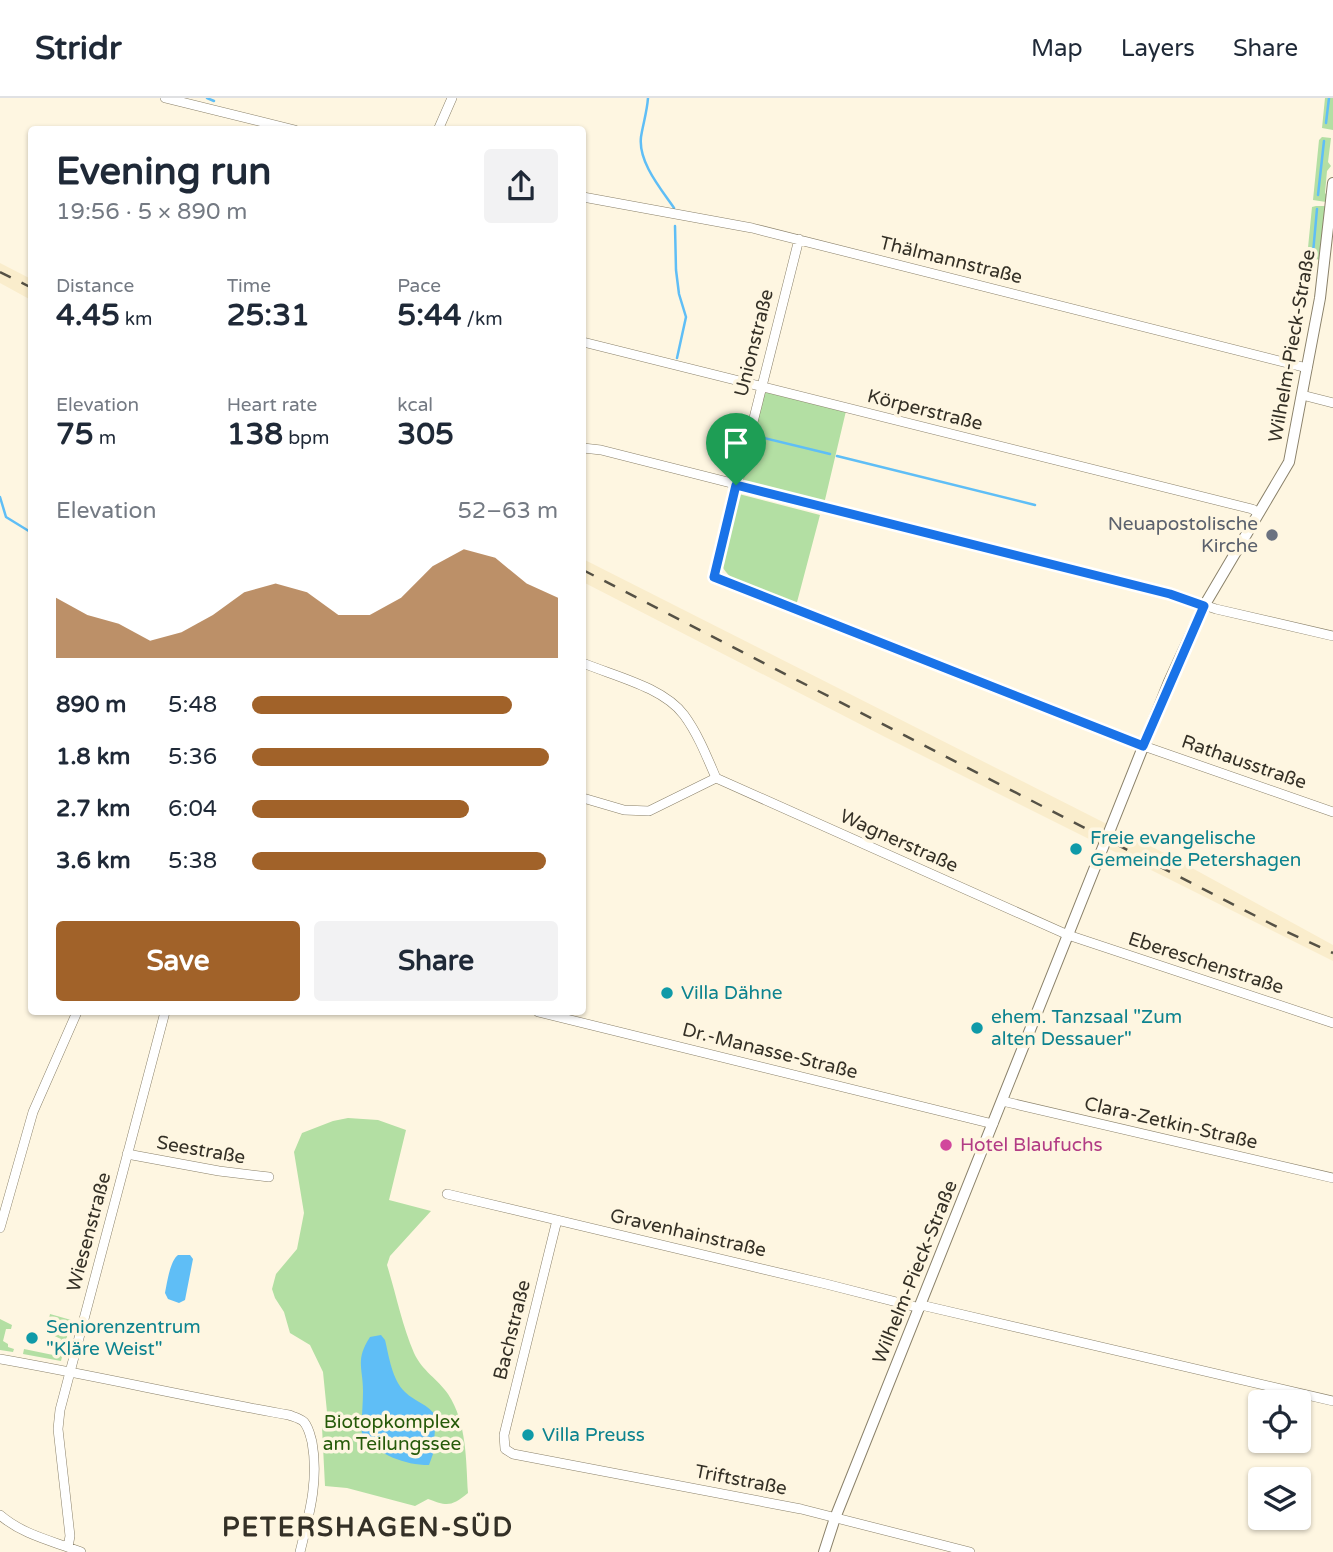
<!DOCTYPE html>
<html lang="en">
<head>
<meta charset="utf-8">
<style>
  :root { --surface:#fff; --page:#f2f2f3; --text:#1f2937; --muted:#747a83; --line:#e0e1e3; --accent:#a16229 }
  body { margin:0; font-family:"Varela Round",sans-serif; background:var(--page); color:var(--text); height:100vh; display:flex; flex-direction:column; font-size:26px; white-space:nowrap }
  * { box-sizing:border-box; margin:0 }
  p { font-size:23px; color:var(--muted) }
  .icon { flex:none; width:38px; height:38px; fill:none; stroke:currentColor; stroke-width:2; stroke-linecap:round; stroke-linejoin:round }
  .map { position:relative; flex:1; overflow:hidden }
  .side { position:absolute; left:28px; top:28px; width:558px; height:889px; display:flex; flex-direction:column; background:var(--surface); border-radius:7px; box-shadow:0 2px 5px #0004 }
  .side>* { flex:none }
  .fabs { position:absolute; left:1248px; top:1292px; display:grid; gap:14px }
  .fabs a { display:grid; place-items:center; width:63px; height:63px; border-radius:7px; background:var(--surface); box-shadow:0 2px 5px #0004; font-size:35px }
  .pin { position:absolute; display:grid; place-items:center; width:60px; height:60px; color:#fff; margin:-72px -30px; border-radius:50% 50% 50% 0; rotate:-45deg; box-shadow:0 0 7px #0007 }
  .pin .icon { rotate:45deg }
  .round { display:grid; place-items:center; flex:none; width:74px; height:74px; border-radius:7px; background:var(--page) }
  .headline { display:flex; align-items:center; justify-content:space-between; height:119px; padding:0 28px }
  h1 { font-size:38px; font-weight:800; line-height:52px }
  .stats { display:grid; grid-template-columns:repeat(3,1fr); gap:10px; height:119px; padding:7px 28px }
  .stats div { display:grid; align-content:center }
  .stats b { font-size:30px; font-weight:800 }
  .stats small { font-size:19px; font-weight:400 }
  .stats p { font-size:19px }
  .chart { height:196px; padding:14px 28px }
  .chart p { display:flex; justify-content:space-between }
  .chart svg { width:100%; height:126px; margin-top:7px; fill:var(--accent); opacity:.7 }
  .cta { display:flex; gap:14px; margin-top:auto; padding:14px 28px }
  .cta a { flex:1; height:80px; border-radius:7px; background:var(--accent); color:#fff; font-size:28px; font-weight:800; line-height:80px; text-align:center }
  .cta a+a { background:var(--page); color:var(--text) }
  ul { padding:0 28px; list-style:none; font-size:23px }
  li { display:grid; grid-template-columns:112px 84px 1fr; align-items:center; height:52px }
  li i { height:18px; border-radius:9px; background:var(--accent) }
  header { display:flex; align-items:center; gap:42px; box-sizing:border-box; height:98px; padding:0 35px; background:var(--surface); border-bottom:2px solid var(--line) }
  header strong { font-size:33px }
  nav { display:flex; gap:38px; margin-inline-start:auto; font-size:24px }
  .map>svg:first-child { display:block }
  .built { fill:#faedcc }
  .green { fill:#b3dfa3 }
  .water { fill:#5fbef6 }
  .lines { fill:none; stroke-linecap:round; stroke-linejoin:round }
  .stream { stroke:#5fbef6; stroke-width:2.5 }
  .minor-casing { stroke:#8a816a; stroke-width:10 }
  .tertiary-casing { stroke:#8a816a; stroke-width:12 }
  .minor { stroke:#fff; stroke-width:9 }
  .tertiary { stroke:#fff; stroke-width:10 }
  .rail { stroke:#555145; stroke-width:2.5; stroke-dasharray:12 12; stroke-linecap:butt }
  .route-casing { stroke:#fff; stroke-width:14 }
  .route { stroke:#1a73e8; stroke-width:9 }
  .worship-dot { fill:#6b7280; stroke:#fef6e1; stroke-width:2.5 }
  .culture-dot { fill:#0f9aa8; stroke:#fef6e1; stroke-width:2.5 }
  .hotel-dot { fill:#d1479c; stroke:#fef6e1; stroke-width:2.5 }
  .labels { text-anchor:middle; dominant-baseline:central; stroke-width:7; stroke-linejoin:round; paint-order:stroke }
  .street-label { font-size:19px; fill:#343026; stroke:#fef6e1 }
  .worship-label { font-size:19px; fill:#5b616d; stroke:#fef6e1; text-anchor:end }
  .culture-label { font-size:19px; fill:#0d838f; stroke:#fef6e1; text-anchor:start }
  .hotel-label { font-size:19px; fill:#b23c85; stroke:#fef6e1; text-anchor:start }
  .park-label { font-size:19px; fill:#265a0a; stroke:#fef6e1 }
  .district-label { font-size:26px; font-weight:bold; letter-spacing:2px; fill:#343026; stroke:#fef6e1 }
</style>
</head>
<body>
<header>
<strong>Stridr</strong>
<nav><a>Map</a><a>Layers</a><a>Share</a></nav>
</header>
<div class="map">
<svg width="1333" height="1454" viewBox="0 0 1333 1454">
  <rect width="100%" height="100%" fill="#fef6e1"/>
  <path class="built" d="M 0,165 L 31,181 L 31,202 L 0,185 Z
    M 583,461 L 1170,758 L 1333,847 L 1333,863 L 885,639 L 583,484 Z"/>
  <path class="green" d="M 1325,0 L 1333,0 L 1333,32 L 1322,30 Z
    M 1322,39 L 1331,40 L 1328,64 L 1331,68 L 1327,73 L 1325,95 L 1328,99 L 1326,104 L 1313,102 L 1319,42 Z
    M 1316,108 L 1325,108 L 1322,162 L 1307,160 L 1312,109 Z
    M 761,293 L 846,313 L 824,406 L 739,386 Z
    M 735,395 L 820,417 L 796,508 C 772,499 716,487 720,454 C 722,435 730,414 735,395 Z
    M 348,1020 L 378,1022 L 406,1032 L 389,1102 L 431,1113 L 390,1158 L 387,1167 C 396,1196 402,1227 414,1255 C 423,1274 437,1280 448,1296 C 467,1325 466,1362 468,1395 C 451,1409 447,1408 428,1401 L 415,1408 L 347,1390 L 325,1388 L 322,1329 L 327,1314 L 323,1274 L 310,1247 L 290,1235 L 284,1214 L 275,1200 L 272,1191 L 276,1176 L 297,1151 L 304,1115 L 294,1054 L 302,1035 L 333,1023 Z
    M 50,1216 L 71,1222 L 61,1263 L 23,1256 L 24,1251 L 58,1258 L 61,1241 L 46,1234 Z
    M 0,1221 L 12,1227 L 11,1231 L 6,1231 L 3,1243 L 8,1246 L 8,1249 L 14,1251 L 13,1254 L 0,1252 Z"/>
  <path class="water" d="M 178,1157 L 190,1157 L 193,1161 L 185,1202 L 179,1205 L 168,1201 L 165,1195 C 167,1185 170,1163 178,1157 Z
    M 381,1237 L 385,1242 C 389,1258 392,1282 405,1294 C 415,1304 429,1306 436,1319 L 433,1356 L 429,1367 C 404,1367 380,1357 362,1338 C 361,1323 363,1308 363,1293 C 363,1270 355,1262 370,1239 Z"/>
  <g class="lines">
    <path class="stream" d="M 207,0 L 214,3
      M 648,0 C 647,14 643,26 641,39 C 638,64 661,91 674,110
      M 1326,25 L 1329,0
      M 1318,97 L 1324,43
      M 675,128 L 676,172 L 679,196 L 686,219 L 677,260
      M 1313,155 L 1317,111
      M 1310,181 L 1311,169
      M 752,337 L 830,356
      M 837,358 L 1035,407
      M 0,399 L 6,419 L 32,435"/>
    <g class="minor-casing">
      <path id="minor" d="M 165,0 L 295,32
        M 438,32 L 452,0
        M 583,99 L 752,130 L 1307,270
        M 799,141 L 714,479 L 1135,645 L 1333,714
        M 583,244 L 1252,411 L 1259,415
        M 1302,297 L 1333,305
        M 583,350 L 601,352 L 1170,496 L 1216,511 L 1333,538
        M 583,565 C 614,578 663,589 684,617 C 698,636 707,659 716,680
        M 716,680 L 1068,837 L 1333,925
        M 583,700 L 624,712 L 649,713 L 716,680
        M 538,914 L 993,1026
        M 1002,1003 L 1333,1080
        M 127,1056 L 219,1073 L 269,1079
        M 447,1096 L 826,1186 L 920,1210
        M 557,1122 L 504,1337 L 505,1351 L 513,1356 L 801,1411 L 970,1454
        M 0,1130 L 33,1014 L 77,914
        M 921,1207 L 1333,1303
        M 0,1261 C 97,1278 192,1300 289,1317 C 294,1319 300,1320 304,1324 C 309,1330 310,1337 312,1344 C 319,1383 309,1417 300,1454
        M 0,1417 C 23,1437 53,1443 81,1454
        M 68,1449 L 70,1438 L 58,1331 L 60,1312 L 165,914"/>
    </g>
    <g class="tertiary-casing">
      <path id="tertiary" d="M 824,1454 L 835,1420 L 1169,584 L 1204,508 L 1289,364 L 1320,200 L 1333,85"/>
    </g>
    <use href="#minor" class="minor"/>
    <use href="#tertiary" class="tertiary"/>
    <path class="rail" d="M 0,174 L 32,190
      M 583,472 L 1283,832 L 1333,855"/>
  </g>
  <g class="lines">
    <g class="route-casing">
      <path id="route" d="M 736,387 L 1170,496 L 1204,508 L 1143,648 L 714,479 Z"/>
    </g>
    <use href="#route" class="route"/>
  </g>
  <circle class="worship-dot" cx="1272" cy="437" r="7"/>
  <g class="culture-dot">
    <circle cx="1076" cy="751" r="7"/>
    <circle cx="667" cy="895" r="7"/>
    <circle cx="977" cy="930" r="7"/>
    <circle cx="32" cy="1240" r="7"/>
    <circle cx="528" cy="1337" r="7"/>
  </g>
  <circle class="hotel-dot" cx="946" cy="1047" r="7"/>
  <g class="labels">
    <g class="street-label">
      <text transform="translate(951 162) rotate(14)">Thälmannstraße</text>
      <text transform="translate(754 245) rotate(-76)">Unionstraße</text>
      <text transform="translate(1292 248) rotate(-80)">Wilhelm-Pieck-Straße</text>
      <text transform="translate(925 312) rotate(14)">Körperstraße</text>
      <text transform="translate(1244 664) rotate(19)">Rathausstraße</text>
      <text transform="translate(899 743) rotate(24)">Wagnerstraße</text>
      <text transform="translate(1206 865) rotate(18)">Ebereschenstraße</text>
      <text transform="translate(770 953) rotate(14)">Dr.-Manasse-Straße</text>
      <text transform="translate(1171 1025) rotate(13)">Clara-Zetkin-Straße</text>
      <text transform="translate(201 1052) rotate(10)">Seestraße</text>
      <text transform="translate(89 1134) rotate(-75)">Wiesenstraße</text>
      <text transform="translate(688 1135) rotate(13)">Gravenhainstraße</text>
      <text transform="translate(915 1174) rotate(-68)">Wilhelm-Pieck-Straße</text>
      <text transform="translate(512 1232) rotate(-76)">Bachstraße</text>
      <text transform="translate(741 1382) rotate(11)">Triftstraße</text>
    </g>
    <g class="worship-label">
      <text x="1258" y="426">Neuapostolische<tspan x="1258" dy="22">Kirche</tspan></text>
    </g>
    <g class="culture-label">
      <text x="1090" y="740">Freie evangelische<tspan x="1090" dy="22">Gemeinde Petershagen</tspan></text>
      <text x="681" y="895">Villa Dähne</text>
      <text x="991" y="919">ehem. Tanzsaal "Zum<tspan x="991" dy="22">alten Dessauer"</tspan></text>
      <text x="46" y="1229">Seniorenzentrum<tspan x="46" dy="22">"Kläre Weist"</tspan></text>
      <text x="542" y="1337">Villa Preuss</text>
    </g>
    <g class="hotel-label">
      <text x="960" y="1047">Hotel Blaufuchs</text>
    </g>
    <g class="park-label">
      <text x="392" y="1324">Biotopkomplex<tspan x="392" dy="22">am Teilungssee</tspan></text>
    </g>
    <g class="district-label">
      <text x="368" y="1429">PETERSHAGEN-SÜD</text>
    </g>
  </g>
</svg>
<div class="fabs">
<a><svg class="icon" aria-label="locate" viewBox="0 0 24 24"><circle cx="12" cy="12" r="6"/><path d="M12 2v4M12 18v4M2 12h4M18 12h4"/></svg></a>
<a><svg class="icon" aria-label="layers" viewBox="0 0 24 24"><path d="M12 4l9 5-9 5-9-5zM3 14l9 5 9-5"/></svg></a>
</div>
<div class="pin" style="left:736px;top:387px;background:#1e9e55"><svg class="icon" aria-label="arrive" viewBox="0 0 24 24"><path d="M6 21V4h12l-3 4 3 4H6"/></svg></div>
<section class="side">
<div class="headline"><div><h1>Evening run</h1><p>19:56 · 5 × 890 m</p></div><a class="round"><svg class="icon" aria-label="share" viewBox="0 0 24 24"><path d="M12 15V3M7 8l5-5 5 5M5 13v7h14v-7"/></svg></a></div>
<div class="stats">
<div><p>Distance</p><b>4.45<small> km</small></b></div>
<div><p>Time</p><b>25:31</b></div>
<div><p>Pace</p><b>5:44<small> /km</small></b></div>
</div>
<div class="stats">
<div><p>Elevation</p><b>75<small> m</small></b></div>
<div><p>Heart rate</p><b>138<small> bpm</small></b></div>
<div><p>kcal</p><b>305</b></div>
</div>
<div class="chart"><p><span>Elevation</span>52–63 m</p>
<svg viewBox="0 0 160 44" preserveAspectRatio="none"><path d="M0 44V23L10 29L20 32L30 38L40 35L50 29L60 21L70 18L80 21L90 29L100 29L110 23L120 12L130 6L140 9L150 18L160 23V44z"/></svg>
</div>
<ul>
<li><b>890 m</b>5:48<i style="width:85%"></i></li>
<li><b>1.8 km</b>5:36<i style="width:97%"></i></li>
<li><b>2.7 km</b>6:04<i style="width:71%"></i></li>
<li><b>3.6 km</b>5:38<i style="width:96%"></i></li>
</ul>
<div class="cta"><a>Save</a><a>Share</a></div>
</section>
</div>
</body>
</html>
